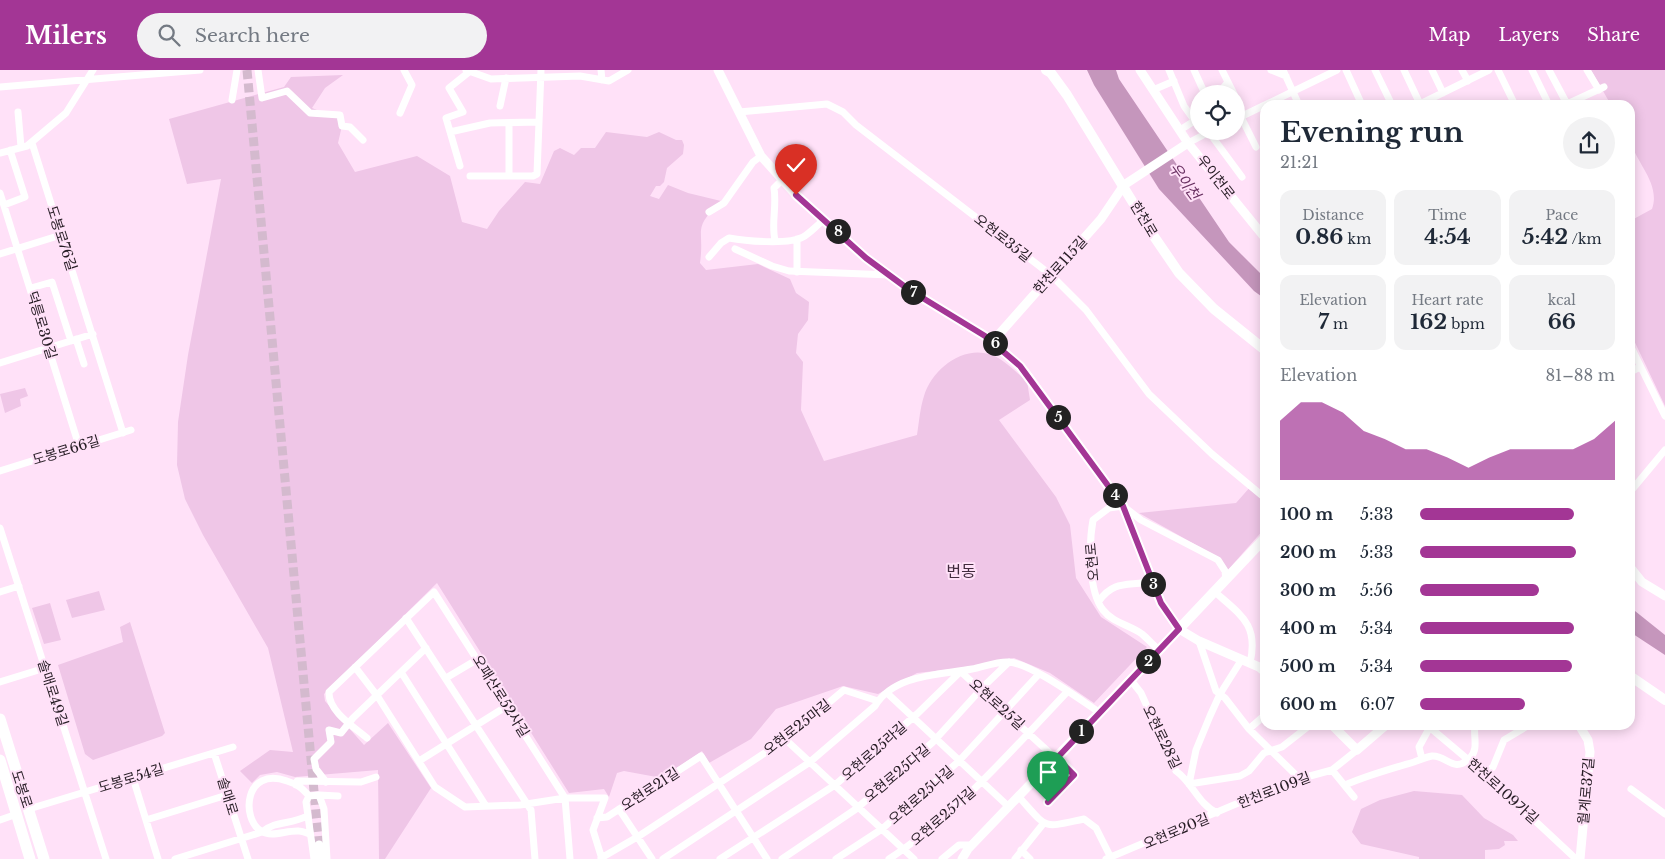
<!DOCTYPE html>
<html lang="en">
<head>
<meta charset="utf-8">
<style>
  :root { --surface:#fff; --page:#f2f2f3; --text:#1f2937; --muted:#747a83; --accent:#a33695 }
  body { margin:0; font-family:"Libre Baskerville","Noto Sans KR",serif; background:var(--page); color:var(--text); height:100vh; display:flex; flex-direction:column; font-size:19px; white-space:nowrap }
  * { box-sizing:border-box; margin:0 }
  p { font-size:16px; color:var(--muted) }
  .icon { flex:none; width:28px; height:28px; fill:none; stroke:currentColor; stroke-width:2; stroke-linecap:round; stroke-linejoin:round }
  .map { position:relative; flex:1; overflow:hidden }
  .details { position:absolute; left:1260px; top:30px; width:375px; height:630px; display:flex; flex-direction:column; background:var(--surface); border-radius:15px; box-shadow:0 2px 12px #0003 }
  .details>* { flex:none }
  .buttons { position:absolute; left:1190px; top:15px; display:grid; gap:10px }
  .buttons a { display:grid; place-items:center; width:55px; height:55px; border-radius:50%; background:var(--surface); box-shadow:0 2px 12px #0003; font-size:25px }
  .pin { position:absolute; display:grid; place-items:center; width:42px; height:42px; color:#fff; margin:-51px -21px; border-radius:50% 50% 50% 0; rotate:-45deg; box-shadow:0 0 5px #0007 }
  .pin .icon { rotate:45deg }
  .km { position:absolute; width:25px; height:25px; margin:-12px; border-radius:50%; background:#222; color:#fff; font-size:14px; line-height:25px; text-align:center }
  .round { display:grid; place-items:center; flex:none; width:52px; height:52px; border-radius:26px; background:var(--page) }
  .head { display:flex; align-items:center; justify-content:space-between; height:85px; padding:0 20px }
  h1 { font-size:28px; font-weight:800; line-height:38px }
  .stats { display:grid; grid-template-columns:repeat(3,1fr); gap:8px; height:85px; padding:5px 20px }
  .stats div { display:grid; align-content:center; border-radius:12px; background:var(--page); text-align:center }
  .stats b { font-size:21px; font-weight:800 }
  .stats small { font-size:14px; font-weight:400 }
  .stats p { font-size:14px }
  .chart { height:140px; padding:10px 20px }
  .chart p { display:flex; justify-content:space-between }
  .chart svg { width:100%; height:90px; margin-top:5px; fill:var(--accent); opacity:.7 }
  ul { padding:0 20px; list-style:none; font-size:16px }
  li { display:grid; grid-template-columns:80px 60px 1fr; align-items:center; height:38px }
  li i { height:12px; border-radius:6px; background:var(--accent) }
  header { display:flex; align-items:center; gap:30px; box-sizing:border-box; height:70px; padding:0 25px; background:var(--accent); color:#fff }
  header strong { font-size:24px }
  nav { display:flex; gap:28px; margin-inline-start:auto; font-size:18px }
  .search { width:350px; height:45px; background:var(--page); display:flex; align-items:center; gap:12px; box-sizing:border-box; padding:0 18px; border-radius:28px; color:var(--muted); font-size:19px }
  .map>svg:first-child { display:block }
  .green { fill:#efc6e7 }
  .water { fill:#c596bc }
  .lines { fill:none; stroke-linecap:round; stroke-linejoin:round }
  .tertiary-tunnel { stroke:#d4bace; stroke-width:9; stroke-dasharray:9 4.5; stroke-linecap:butt }
  .minor { stroke:#fff; stroke-width:7 }
  .tertiary { stroke:#fff; stroke-width:9 }
  .secondary { stroke:#fff; stroke-width:10 }
  .primary { stroke:#fff; stroke-width:11 }
  .route-casing { stroke:#fff; stroke-width:10 }
  .route { stroke:#a33695; stroke-width:6 }
  .labels { text-anchor:middle; dominant-baseline:central; stroke-width:4; stroke-linejoin:round; paint-order:stroke }
  .street-label { font-size:14px; fill:#261c24; stroke:#ffe1f8 }
  .water-label { font-size:15px; font-style:italic; fill:#6a3162; stroke:#ffe1f8 }
  .quarter-label { font-size:16px; fill:#422c3e; stroke:#ffe1f8 }
</style>
</head>
<body>
<header>
<strong>Milers</strong>
<div class="search"><svg class="icon" aria-label="search" viewBox="0 0 24 24"><circle cx="10" cy="10" r="6"/><path d="M15 15l6 6"/></svg>Search here</div>
<nav><a>Map</a><a>Layers</a><a>Share</a></nav>
</header>
<div class="map">
<svg width="1665" height="789" viewBox="0 0 1665 789">
  <rect width="100%" height="100%" fill="#ffe1f8"/>
  <path class="green" d="M 1591,0 L 1665,0 L 1665,336 L 1630,262 L 1630,151 L 1652,139 C 1661,114 1636,93 1630,70 C 1627,60 1630,46 1630,35 L 1611,35 Z
    M 343,5 L 325,18 L 312,38 L 337,48 L 341,60 L 338,73 L 355,102 L 417,86 L 450,106 L 462,152 L 487,159 L 499,141 L 525,112 L 540,114 L 554,81 L 560,78 L 574,85 L 581,78 L 595,78 L 606,62 L 647,67 L 659,62 L 676,70 L 682,70 L 684,75 L 683,84 L 667,98 L 664,112 L 660,116 L 656,116 L 650,126 L 659,129 L 668,115 L 688,123 L 721,131 C 691,161 705,157 700,193 L 706,200 L 758,194 L 790,209 L 796,223 L 809,232 L 808,250 L 798,264 L 796,283 L 803,292 L 801,340 L 824,391 L 917,365 C 919,353 920,338 924,326 C 933,296 970,270 1000,289 C 1009,295 1018,304 1027,311 L 1030,330 L 999,350 L 1056,427 L 1070,455 L 1076,508 L 1101,547 L 1147,577 L 1094,633 L 1050,603 L 1014,588 L 971,597 L 917,603 L 878,624 L 843,616 L 776,639 L 751,669 L 709,693 L 702,681 L 662,708 L 624,701 L 617,703 L 609,727 L 604,719 L 569,723 L 437,513 L 324,624 L 325,631 L 364,675 L 388,653 L 431,718 L 385,789 L 379,789 L 378,700 L 295,707 L 277,702 L 260,705 L 252,713 L 240,701 L 270,680 L 293,682 L 268,578 L 203,465 L 185,429 L 177,395 L 178,352 L 188,285 L 221,109 L 187,114 L 169,49 L 284,17 L 291,7 Z
    M 25,318 L 28,326 L 20,329 L 21,336 L 5,343 L 0,324 Z
    M 1251,416 L 1265,428 L 1265,458 L 1227,501 L 1214,485 L 1139,443 L 1236,433 Z
    M 99,521 L 105,540 L 72,548 L 66,530 Z
    M 50,533 L 61,570 L 44,574 L 32,538 Z
    M 130,552 L 165,663 L 162,666 L 93,690 L 85,684 L 58,595 L 123,572 L 120,557 Z
    M 1414,721 L 1462,725 L 1484,748 L 1513,765 L 1518,771 L 1504,771 L 1505,775 L 1499,779 L 1485,780 L 1485,789 L 1419,789 L 1419,787 L 1361,774 L 1352,762 L 1361,739 L 1380,730 Z"/>
  <path class="water" d="M 1087,0 L 1116,0 L 1119,9 L 1229,172 L 1265,208 L 1265,229 L 1254,221 L 1159,119 L 1094,15 Z
    M 1630,537 L 1665,565 L 1665,585 L 1630,562 Z"/>
  <g class="lines">
    <path class="tertiary-tunnel" d="M 247,0 L 319,775"/>
    <path class="minor" d="M 258,0 L 262,28 L 287,21 L 310,43 L 340,45 L 342,56 L 350,57 L 363,70
      M 466,0 L 491,9 L 580,6 L 609,11 L 628,0
      M 601,0 L 602,10
      M 1169,0 L 1184,36 L 1194,50
      M 1194,0 L 1205,24
      M 1222,0 L 1234,24
      M 1271,0 L 1286,6
      M 1283,0 L 1299,35
      M 1346,0 L 1362,35
      M 1375,0 L 1392,35
      M 1404,0 L 1420,34
      M 1432,0 L 1443,23
      M 1462,0 L 1468,11
      M 1498,0 L 1515,35
      M 1532,0 L 1549,35
      M 1549,0 L 1567,34
      M 1587,0 L 1599,20
      M 0,17 L 200,0
      M 1153,20 L 1174,11
      M 1218,24 L 1228,12
      M 232,30 L 237,0
      M 1236,30 L 1241,47 L 1256,77
      M 1265,35 L 1337,0
      M 1418,35 L 1489,0
      M 1565,35 L 1604,17
      M 500,36 L 506,8
      M 18,42 L 21,77
      M 739,42 L 827,34 L 843,42 L 856,55 L 1051,205 L 1086,240 L 1149,324 L 1212,384 L 1265,428
      M 400,43 L 412,15 L 404,0
      M 1236,49 L 1265,35
      M 509,53 L 509,106
      M 1180,60 L 1199,48
      M 1208,61 L 1242,107
      M 450,62 L 490,53 L 538,52
      M 32,73 L 123,363
      M 1188,73 L 1211,61
      M 0,83 L 27,76 L 66,43 L 93,0
      M 460,96 L 446,48 L 463,42 L 449,18 L 469,2
      M 470,106 L 533,106 L 537,104 L 541,0
      M 0,123 L 79,376
      M 4,135 L 25,127 L 10,80
      M 709,142 L 724,133 L 753,92 L 761,86
      M 797,169 L 797,202
      M 775,170 C 771,154 777,137 774,118 L 782,110
      M 735,179 L 772,196 L 789,201 L 890,205
      M 0,184 L 61,165
      M 709,187 L 721,173 L 729,168 C 745,171 789,175 803,167 C 810,163 817,155 824,150
      M 31,218 L 52,212 L 71,271
      M 76,269 L 84,294
      M 1630,275 L 1665,346
      M 0,293 L 93,264
      M 1630,302 L 1640,297
      M 0,401 L 131,360
      M 1630,422 L 1665,380
      M 0,458 L 106,789
      M 0,522 L 19,516
      M 1215,522 C 1241,545 1259,555 1250,593
      M 1099,531 C 1115,509 1129,517 1153,511
      M 406,548 L 531,740 L 535,789
      M 1199,571 L 1216,621 L 1225,628 L 1249,659 L 1300,709
      M 1159,580 C 1153,575 1148,569 1142,564 C 1130,555 1113,553 1103,540 C 1088,521 1089,472 1093,450 L 1109,438 L 1123,436 L 1141,450 L 1218,490 L 1225,501 L 1226,510
      M 1242,589 L 1220,624 L 1210,646 L 1196,680 L 1189,714 L 1240,706 L 1249,701 L 1264,683 L 1282,677 L 1310,655
      M 355,597 L 378,627 L 435,717 L 465,737 L 520,735 L 565,728 L 605,728 L 593,760 L 602,789
      M 960,601 L 1074,705 L 1048,732
      M 401,602 L 486,736
      M 446,608 L 478,589
      M 1130,609 L 1141,623 L 1176,701 C 1193,713 1198,734 1217,743
      M 0,612 L 45,598
      M 887,623 L 1009,737
      M 1427,655 L 1485,704 L 1576,789
      M 1249,659 L 1265,645
      M 367,668 C 354,657 328,641 329,622 L 434,522 L 565,728 L 570,789
      M 785,669 L 914,789
      M 214,683 L 248,789
      M 1422,689 L 1419,677 L 1431,655
      M 419,691 L 507,636
      M 1332,700 L 1354,727
      M 1485,704 L 1493,697 L 1504,670 L 1529,655
      M 133,708 L 158,789
      M 326,712 L 316,699 L 314,689 L 331,672 L 329,660 L 341,663 L 353,648 L 426,578
      M 296,715 L 297,711 L 361,712 L 376,707
      M 1345,715 C 1368,705 1390,699 1414,692 C 1420,690 1426,687 1432,686 C 1447,685 1453,704 1470,688 C 1479,679 1473,666 1475,655
      M 1631,719 L 1665,744
      M 319,725 L 338,726
      M 309,726 C 302,718 297,714 287,711 C 244,696 241,749 261,761 C 272,768 286,760 299,761 C 302,761 307,763 310,764
      M 1019,727 C 1049,760 1041,758 1084,749 L 1096,758 L 1110,786
      M 29,739 L 233,677
      M 619,739 L 652,789
      M 597,748 L 607,747 L 701,686 L 767,789
      M 0,750 L 17,744
      M 146,750 L 227,725
      M 1021,780 L 1030,789
      M 601,788 L 639,766 L 783,671 L 844,620 L 878,631
      M 175,789 L 262,762 C 276,750 291,755 307,746
      M 314,789 L 306,732 L 309,726 L 319,725 L 324,739 L 327,789
      M 663,789 L 810,692 L 875,636 C 894,604 940,605 972,599 C 983,597 998,591 1009,592 C 1032,594 1079,629 1099,642
      M 720,789 L 835,715 L 917,644 L 960,602
      M 782,789 L 856,739 L 933,672 L 984,616 L 1009,592
      M 836,789 L 882,759 L 959,691 L 1039,604
      M 889,789 C 957,744 1012,680 1068,621
      M 942,789 L 959,775 L 972,775
      M 1015,789 L 1043,754
      M 1106,789 L 1288,712 L 1332,700 L 1357,680"/>
    <path class="tertiary" d="M 718,0 L 761,86 L 796,125 L 866,188 L 908,219 L 993,271 L 1025,302 L 1123,436 L 1161,533 L 1179,559 L 1199,571 L 1259,597 L 1265,602
      M 1140,0 L 1188,73 L 1265,168
      M 993,271 L 1101,149 L 1124,115 L 1188,73
      M 1630,497 L 1642,512 L 1665,526
      M 1332,655 L 1357,680 L 1386,655
      M 1579,655 L 1588,670 L 1590,682 L 1580,789
      M 319,775 L 320,789
      M 962,789 L 968,779 L 1179,559"/>
    <path class="secondary" d="M 1046,0 L 1051,3 L 1067,25 L 1151,162 L 1179,203 L 1214,239 L 1265,280
      M 1179,559 L 1265,468
      M 1630,606 L 1665,630"/>
    <path class="primary" d="M 0,649 L 44,789
      M 0,690 L 30,789"/>
  </g>
  <g class="lines">
    <g class="route-casing">
      <path id="route" d="M 796,125 L 866,188 L 908,219 L 985,266 L 1020,296 L 1123,436 L 1161,533 L 1179,559 L 1057,688 L 1074,705 L 1048,732"/>
    </g>
    <use href="#route" class="route"/>
  </g>
  <g class="labels">
    <g class="street-label">
      <text transform="translate(1216 107) rotate(52)">우이천로</text>
      <text transform="translate(1144 149) rotate(59)">한천로</text>
      <text transform="translate(62 168) rotate(72)">도봉로76길</text>
      <text transform="translate(1003 168) rotate(38)">오현로35길</text>
      <text transform="translate(1060 195) rotate(-48)">한천로115길</text>
      <text transform="translate(42 255) rotate(73)">덕릉로30길</text>
      <text transform="translate(66 380) rotate(-17)">도봉로66길</text>
      <text transform="translate(1092 492) rotate(-95)">오현로</text>
      <text transform="translate(53 623) rotate(72)">솔매로49길</text>
      <text transform="translate(501 626) rotate(58)">오패산로52사길</text>
      <text transform="translate(997 634) rotate(42)">오현로25길</text>
      <text transform="translate(797 657) rotate(-38)">오현로25마길</text>
      <text transform="translate(1162 667) rotate(64)">오현로28길</text>
      <text transform="translate(874 681) rotate(-41)">오현로25라길</text>
      <text transform="translate(897 703) rotate(-40)">오현로25다길</text>
      <text transform="translate(131 708) rotate(-17)">도봉로54길</text>
      <text transform="translate(22 719) rotate(72)">도봉로</text>
      <text transform="translate(650 719) rotate(-33)">오현로21길</text>
      <text transform="translate(1274 720) rotate(-21)">한천로109길</text>
      <text transform="translate(1503 721) rotate(42)">한천로109가길</text>
      <text transform="translate(1586 721) rotate(-85)">월계로37길</text>
      <text transform="translate(921 725) rotate(-41)">오현로25나길</text>
      <text transform="translate(228 726) rotate(73)">솔매로</text>
      <text transform="translate(943 746) rotate(-41)">오현로25가길</text>
      <text transform="translate(1176 761) rotate(-23)">오현로20길</text>
    </g>
    <g class="water-label">
      <text transform="translate(1185 111) rotate(54)">우이천</text>
    </g>
    <g class="quarter-label">
      <text x="961" y="501">번동</text>
    </g>
  </g>
</svg>
<div class="buttons">
<a><svg class="icon" aria-label="locate" viewBox="0 0 24 24"><circle cx="12" cy="12" r="6"/><path d="M12 2v4M12 18v4M2 12h4M18 12h4"/></svg></a>
</div>
<div class="pin" style="left:1048px;top:732px;background:#1e9e55"><svg class="icon" aria-label="arrive" viewBox="0 0 24 24"><path d="M6 21V4h12l-3 4 3 4H6"/></svg></div>
<div class="pin" style="left:796px;top:125px;background:#d93025"><svg class="icon" aria-label="check" viewBox="0 0 24 24"><path d="M5 12l5 5 9-10"/></svg></div>
<b class="km" style="left:1081px;top:661px">1</b>
<b class="km" style="left:1148px;top:591px">2</b>
<b class="km" style="left:1153px;top:514px">3</b>
<b class="km" style="left:1115px;top:425px">4</b>
<b class="km" style="left:1058px;top:347px">5</b>
<b class="km" style="left:995px;top:273px">6</b>
<b class="km" style="left:913px;top:222px">7</b>
<b class="km" style="left:838px;top:161px">8</b>
<section class="details">
<div class="head"><div><h1>Evening run</h1><p>21:21</p></div><a class="round"><svg class="icon" aria-label="share" viewBox="0 0 24 24"><path d="M12 15V3M7 8l5-5 5 5M5 13v7h14v-7"/></svg></a></div>
<div class="stats">
<div><p>Distance</p><b>0.86<small> km</small></b></div>
<div><p>Time</p><b>4:54</b></div>
<div><p>Pace</p><b>5:42<small> /km</small></b></div>
</div>
<div class="stats">
<div><p>Elevation</p><b>7<small> m</small></b></div>
<div><p>Heart rate</p><b>162<small> bpm</small></b></div>
<div><p>kcal</p><b>66</b></div>
</div>
<div class="chart"><p><span>Elevation</span>81–88 m</p>
<svg viewBox="0 0 160 44" preserveAspectRatio="none"><path d="M0 44V15L10 6L20 6L30 11L40 20L50 24L60 29L70 29L80 33L90 38L100 33L110 29L120 29L130 29L140 29L150 24L160 15V44z"/></svg>
</div>
<ul>
<li><b>100 m</b>5:33<i style="width:79%"></i></li>
<li><b>200 m</b>5:33<i style="width:80%"></i></li>
<li><b>300 m</b>5:56<i style="width:61%"></i></li>
<li><b>400 m</b>5:34<i style="width:79%"></i></li>
<li><b>500 m</b>5:34<i style="width:78%"></i></li>
<li><b>600 m</b>6:07<i style="width:54%"></i></li>
</ul>
</section>
</div>
</body>
</html>
